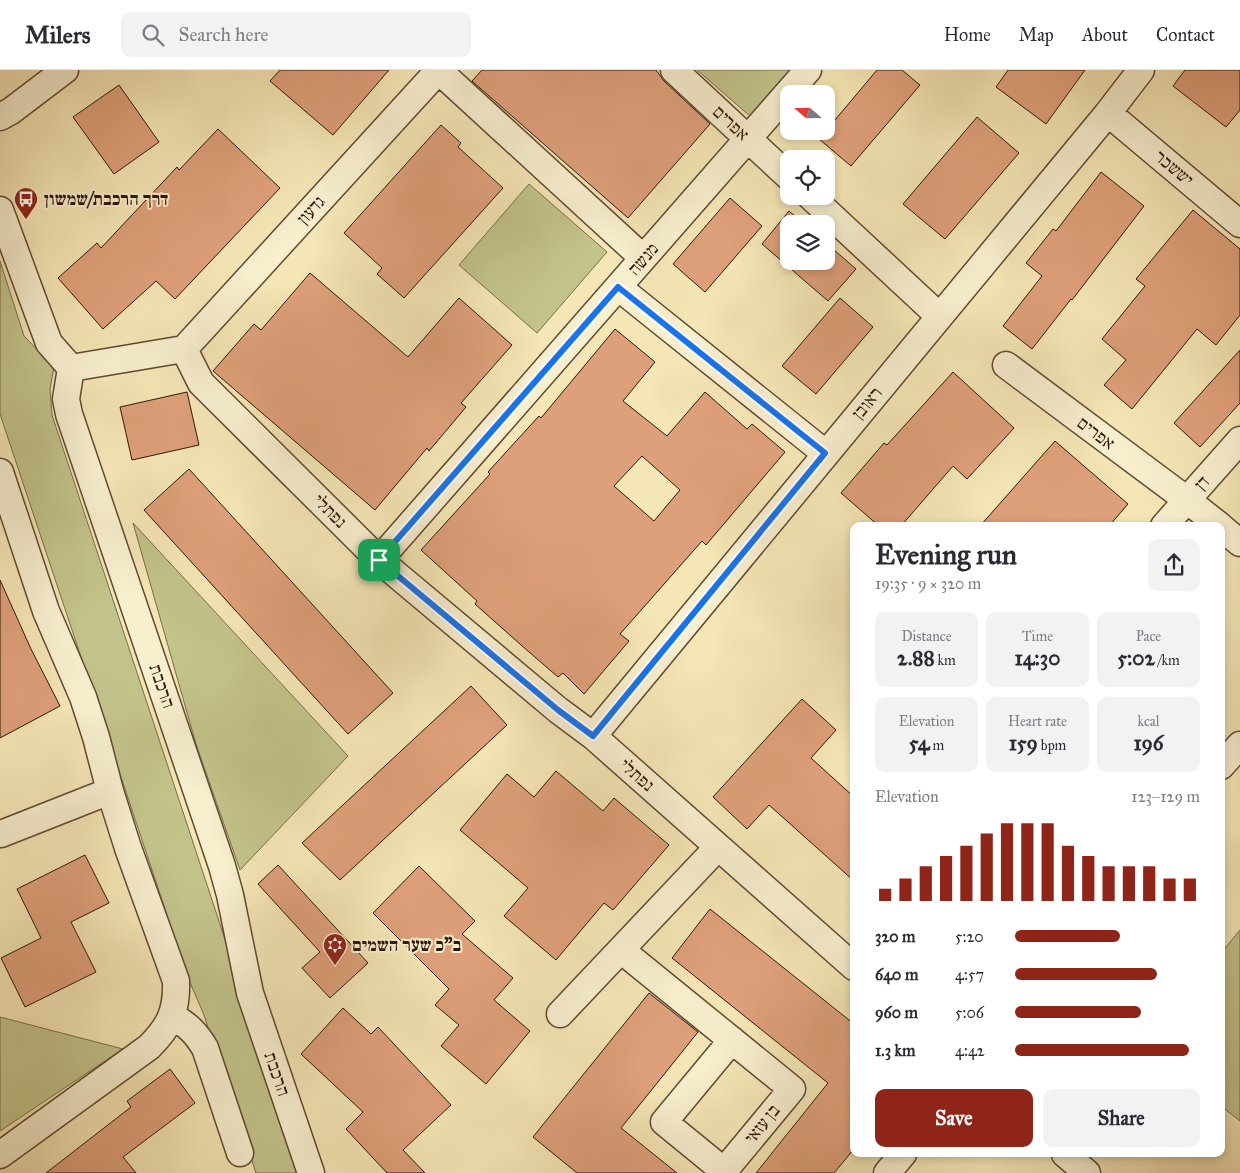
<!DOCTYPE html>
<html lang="en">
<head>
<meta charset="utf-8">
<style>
  :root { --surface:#fff; --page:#f2f2f3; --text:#2b2b33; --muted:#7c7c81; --line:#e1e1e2; --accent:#8f2418 }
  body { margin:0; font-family:"IM FELL Great Primer","Frank Ruhl Libre",serif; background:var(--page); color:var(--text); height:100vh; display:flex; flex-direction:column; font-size:19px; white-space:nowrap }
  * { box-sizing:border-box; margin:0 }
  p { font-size:16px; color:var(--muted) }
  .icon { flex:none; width:28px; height:28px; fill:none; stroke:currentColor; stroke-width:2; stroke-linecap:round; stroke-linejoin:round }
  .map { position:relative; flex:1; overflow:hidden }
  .drawer { position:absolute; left:850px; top:452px; width:375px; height:635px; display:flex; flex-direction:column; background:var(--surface); border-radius:10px; box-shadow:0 2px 8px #0003 }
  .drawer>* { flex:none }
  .needle { width:32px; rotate:290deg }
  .controls { position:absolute; left:780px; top:15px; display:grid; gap:10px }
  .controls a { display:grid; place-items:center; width:55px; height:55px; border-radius:10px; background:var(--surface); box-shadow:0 2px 8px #0003; font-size:25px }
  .pin { position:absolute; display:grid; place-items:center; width:42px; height:42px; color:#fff; margin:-21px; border-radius:10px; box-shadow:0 2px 8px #0006 }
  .round { display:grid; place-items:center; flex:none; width:52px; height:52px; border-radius:10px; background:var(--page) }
  .summary { display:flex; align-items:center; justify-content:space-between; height:85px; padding:0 25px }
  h1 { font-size:28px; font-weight:700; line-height:38px }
  .figures { display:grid; grid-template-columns:repeat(3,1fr); gap:8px; height:85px; padding:5px 25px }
  .figures div { display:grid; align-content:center; border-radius:10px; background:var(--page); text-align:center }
  .figures b { font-size:21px; font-weight:700 }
  .figures small { font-size:14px; font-weight:400 }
  .figures p { font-size:14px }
  .chart { height:140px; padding:10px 25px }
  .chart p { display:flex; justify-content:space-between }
  .chart svg { width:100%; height:90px; margin-top:5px; stroke:var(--accent); stroke-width:6 }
  .cta { display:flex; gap:10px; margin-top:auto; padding:10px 25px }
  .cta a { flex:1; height:58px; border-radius:10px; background:var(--accent); color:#fff; font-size:20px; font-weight:700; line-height:58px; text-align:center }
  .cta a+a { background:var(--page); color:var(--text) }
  ul { padding:0 25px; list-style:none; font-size:16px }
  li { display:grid; grid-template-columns:80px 60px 1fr; align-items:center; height:38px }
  li i { height:12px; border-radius:6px; background:var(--accent) }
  header { display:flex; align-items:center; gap:30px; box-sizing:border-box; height:70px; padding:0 25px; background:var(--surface); border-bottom:1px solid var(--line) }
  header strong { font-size:24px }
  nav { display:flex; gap:28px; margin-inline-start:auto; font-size:18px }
  .search { width:350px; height:45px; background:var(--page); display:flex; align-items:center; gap:12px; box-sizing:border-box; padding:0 18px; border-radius:10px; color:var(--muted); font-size:19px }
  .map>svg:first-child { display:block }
  .green { fill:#c2c38a; stroke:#796c49 }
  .building { fill:#dea07a; stroke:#301508; fill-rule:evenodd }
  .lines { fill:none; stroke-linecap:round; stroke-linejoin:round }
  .minor-casing { stroke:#614933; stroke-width:29 }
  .minor { stroke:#f8efcf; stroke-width:26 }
  .route-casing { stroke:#fff; stroke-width:10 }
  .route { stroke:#1a73e8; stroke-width:6 }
  .labels { text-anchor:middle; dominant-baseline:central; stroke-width:4; stroke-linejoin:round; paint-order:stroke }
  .street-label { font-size:18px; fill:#301508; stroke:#f8efcf }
  .poi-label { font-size:18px; font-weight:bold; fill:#301508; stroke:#f8efcf; text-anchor:start }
</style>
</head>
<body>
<header>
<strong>Milers</strong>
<div class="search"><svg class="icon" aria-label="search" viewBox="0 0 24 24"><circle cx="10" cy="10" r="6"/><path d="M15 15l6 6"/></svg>Search here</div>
<nav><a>Home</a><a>Map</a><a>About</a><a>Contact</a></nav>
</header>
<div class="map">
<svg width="1240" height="1103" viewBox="0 0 1240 1103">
  <rect width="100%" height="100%" fill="#f5e6b5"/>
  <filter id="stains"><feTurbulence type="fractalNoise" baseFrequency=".004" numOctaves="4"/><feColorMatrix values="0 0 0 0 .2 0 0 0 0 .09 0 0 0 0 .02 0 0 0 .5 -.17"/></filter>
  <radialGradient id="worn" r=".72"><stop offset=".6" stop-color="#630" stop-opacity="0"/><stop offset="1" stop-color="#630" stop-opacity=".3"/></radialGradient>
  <path class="green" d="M 697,0 L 791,0 L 751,47 Z
    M 529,114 L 607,182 L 537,263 L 459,195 Z
    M 0,191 L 24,266 L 54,297 L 50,319 L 52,345 L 247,936 L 305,1103 L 256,1103 L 204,945 L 188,908 L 0,344 Z
    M 133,453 L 348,686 L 240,800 L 196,674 Z
    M 1240,860 L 1240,1051 L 1221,1036 L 1221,883 Z
    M 0,947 L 123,979 L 0,1061 Z"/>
  <path class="building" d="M 280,0 L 389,0 L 333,65 L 270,11 Z
    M 482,0 L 656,0 L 664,11 L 710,54 L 628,148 L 472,11 Z
    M 877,0 L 902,0 L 920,15 L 851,96 L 819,69 Z
    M 1008,0 L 1085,0 L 1046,54 L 996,17 Z
    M 1185,0 L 1240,0 L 1240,40 L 1226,57 L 1173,16 Z
    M 119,15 L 159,72 L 114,104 L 73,47 Z
    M 977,47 L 1019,83 L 945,169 L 903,134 Z
    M 441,55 L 461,73 L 458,77 L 503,118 L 404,228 L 377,204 L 382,198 L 344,163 Z
    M 218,59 L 280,118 L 175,229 L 156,211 L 103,259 L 58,208 L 97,173 L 101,178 L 177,97 L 179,100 Z
    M 1101,102 L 1144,136 L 1072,230 L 1071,229 L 1032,279 L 1003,256 L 1042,206 L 1026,193 L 1053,159 L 1056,161 Z
    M 730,128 L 762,156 L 705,222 L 673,194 Z
    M 1193,140 L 1240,179 L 1240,245 L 1216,275 L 1197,259 L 1132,339 L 1104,315 L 1126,290 L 1102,269 L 1145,216 L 1136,209 Z
    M 789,141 L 804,154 L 789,154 L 789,191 L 826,191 L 826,173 L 856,199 L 828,231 L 762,174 Z
    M 310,203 L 408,287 L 459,228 L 512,275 L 461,333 L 466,337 L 429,381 L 427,378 L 375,440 L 213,301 L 254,254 L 261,260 Z
    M 840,228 L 873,257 L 816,324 L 782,296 Z
    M 615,259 L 655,292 L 623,331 L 667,366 L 705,322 L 747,359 L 752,354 L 785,382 L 706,475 L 702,471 L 620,564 L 629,571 L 584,624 L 563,603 L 558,607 L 521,575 L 475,534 L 477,531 L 421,480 L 490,404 L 488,402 L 507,381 L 539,346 L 541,348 ZM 642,386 L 680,420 L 654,451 L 614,416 Z
    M 1240,280 L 1240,333 L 1200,377 L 1174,353 Z
    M 953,302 L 1014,358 L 967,409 L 953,396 L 901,456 L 879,456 L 841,423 L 884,373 L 887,375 Z
    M 187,322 L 199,375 L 132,390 L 120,337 Z
    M 1055,371 L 1128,434 L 1109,456 L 980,456 Z
    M 189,399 L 393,623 L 348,664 L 144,440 Z
    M 0,510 L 31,579 L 60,636 L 0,668 Z
    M 471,616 L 507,655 L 340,810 L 302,773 Z
    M 802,629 L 836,660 L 811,688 L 854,727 L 854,811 L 769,735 L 747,759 L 713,727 Z
    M 556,701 L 603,741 L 614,728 L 669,775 L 613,840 L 604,833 L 556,890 L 504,846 L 528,818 L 460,760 L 507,704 L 534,727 Z
    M 85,785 L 109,833 L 71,852 L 96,902 L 25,937 L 1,888 L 41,868 L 17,819 Z
    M 278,795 L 368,893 L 330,928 L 302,898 L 320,882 L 258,814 Z
    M 419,796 L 475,851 L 462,864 L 513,908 L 494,930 L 530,961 L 486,1014 L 441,976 L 459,955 L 435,935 L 449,919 L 373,843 Z
    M 710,839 L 854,954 L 854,1079 L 834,1103 L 756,1103 L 828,1013 L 672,888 Z
    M 649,923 L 698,962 L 621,1058 L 677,1103 L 577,1103 L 533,1067 Z
    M 343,938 L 371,964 L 378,957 L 451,1035 L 403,1080 L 425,1103 L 387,1103 L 346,1059 L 363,1042 L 301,984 Z
    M 170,999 L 195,1033 L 123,1087 L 136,1103 L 46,1103 L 131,1037 L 127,1031 Z"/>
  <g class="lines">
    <g class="minor-casing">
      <path id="minor" d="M 438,0 L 643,188
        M 674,0 L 789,107
        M 1108,43 L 1240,154
        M 0,47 L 11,41 L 65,0
        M 810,126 L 939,246
        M 0,140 L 49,273 L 71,298
        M 618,217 L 825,383
        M 184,279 L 439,0
        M 1006,295 L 1187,430 L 1220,456
        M 71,298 L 184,279 L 201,313 L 379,490 L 558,640 L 593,666 L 854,897
        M 71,298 L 66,329 L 69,344 L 222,796 L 230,825 L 250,923 L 311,1103
        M 0,402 L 46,541 L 83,627 L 96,667 L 110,721 L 128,778 L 176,911 C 177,941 170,956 149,977 L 0,1085
        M 1164,456 L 1240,370
        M 1221,457 L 1240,473
        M 379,490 L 808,0
        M 593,666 L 1108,43 L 1141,0
        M 1221,696 L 1240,675
        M 1,764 L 110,721
        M 621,880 L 792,1019 L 724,1101 L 664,1052 L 732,970
        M 560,944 L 718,777
        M 172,946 C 188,955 196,963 205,978 L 240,1083
        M 1065,1084 L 1087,1103
        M 887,1103 L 903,1084"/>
    </g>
    <use href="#minor" class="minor"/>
  </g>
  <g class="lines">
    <g class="route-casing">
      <path id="route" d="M 618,217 L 825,383 L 593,666 L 558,640 L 379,490 Z"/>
    </g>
    <use href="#route" class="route"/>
  </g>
  <defs>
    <g id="bus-pin" transform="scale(1.25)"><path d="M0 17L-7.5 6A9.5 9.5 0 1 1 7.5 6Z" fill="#8f2418" stroke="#f8efcf"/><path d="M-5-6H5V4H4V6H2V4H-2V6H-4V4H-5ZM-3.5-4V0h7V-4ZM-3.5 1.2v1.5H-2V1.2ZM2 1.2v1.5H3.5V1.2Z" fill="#fff"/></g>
    <g id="synagogue-pin" transform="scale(1.25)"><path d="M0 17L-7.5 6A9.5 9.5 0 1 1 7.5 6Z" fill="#8f2418" stroke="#f8efcf"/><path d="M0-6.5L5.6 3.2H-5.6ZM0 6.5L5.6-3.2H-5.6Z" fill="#fff"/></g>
  </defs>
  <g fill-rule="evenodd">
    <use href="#bus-pin" x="26" y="129"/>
    <use href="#synagogue-pin" x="335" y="875"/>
  </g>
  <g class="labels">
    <g class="street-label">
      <text transform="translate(731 53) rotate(43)">אפרים</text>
      <text transform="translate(1174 98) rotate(40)">יששכר</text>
      <text transform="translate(311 140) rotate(-48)">גדעון</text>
      <text transform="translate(643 189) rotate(-49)">מנשה</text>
      <text transform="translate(867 333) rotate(-50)">ראובן</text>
      <text transform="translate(1096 363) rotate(37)">אפרים</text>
      <text transform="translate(1202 413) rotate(-48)">דן</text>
      <text transform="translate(330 441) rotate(45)">נפתלי</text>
      <text transform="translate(162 616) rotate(71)">הרכבת</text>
      <text transform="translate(637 705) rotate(41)">נפתלי</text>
      <text transform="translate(277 1004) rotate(71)">הרכבת</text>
      <text transform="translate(762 1054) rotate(-51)">בן עזאי</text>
    </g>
    <g class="poi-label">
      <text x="44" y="129">דרך הרכבת/שמשון</text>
      <text x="352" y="875">ב"כ שער השמים</text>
    </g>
  </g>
  <rect width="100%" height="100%" filter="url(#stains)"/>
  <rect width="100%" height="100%" fill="url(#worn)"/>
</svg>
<div class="controls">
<a><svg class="needle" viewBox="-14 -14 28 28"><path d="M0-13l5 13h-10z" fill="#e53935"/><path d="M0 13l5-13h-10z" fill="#7c7c81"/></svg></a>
<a><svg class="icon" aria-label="locate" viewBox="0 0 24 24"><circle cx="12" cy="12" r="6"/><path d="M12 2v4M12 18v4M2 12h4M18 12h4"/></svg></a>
<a><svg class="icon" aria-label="layers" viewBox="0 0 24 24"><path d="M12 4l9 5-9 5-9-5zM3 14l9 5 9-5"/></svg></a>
</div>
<div class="pin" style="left:379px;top:490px;background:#1e9e55"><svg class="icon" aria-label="arrive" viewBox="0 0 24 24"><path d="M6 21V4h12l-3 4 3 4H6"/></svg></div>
<section class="drawer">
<div class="summary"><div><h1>Evening run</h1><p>19:35 · 9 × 320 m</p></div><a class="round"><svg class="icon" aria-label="share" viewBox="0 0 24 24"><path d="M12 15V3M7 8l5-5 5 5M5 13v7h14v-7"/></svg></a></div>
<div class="figures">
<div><p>Distance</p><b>2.88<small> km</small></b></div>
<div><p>Time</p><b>14:30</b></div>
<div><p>Pace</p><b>5:02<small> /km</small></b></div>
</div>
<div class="figures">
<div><p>Elevation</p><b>54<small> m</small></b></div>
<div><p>Heart rate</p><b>159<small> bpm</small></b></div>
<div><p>kcal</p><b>196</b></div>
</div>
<div class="chart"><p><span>Elevation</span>123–129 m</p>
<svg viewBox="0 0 160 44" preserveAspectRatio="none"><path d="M5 44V38M15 44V33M25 44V27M35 44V22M45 44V17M55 44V11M65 44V6M75 44V6M85 44V6M95 44V17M105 44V22M115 44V27M125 44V27M135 44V27M145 44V33M155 44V33"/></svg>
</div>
<ul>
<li><b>320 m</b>5:20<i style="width:57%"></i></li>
<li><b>640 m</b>4:57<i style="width:77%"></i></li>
<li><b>960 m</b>5:06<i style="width:68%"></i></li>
<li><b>1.3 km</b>4:42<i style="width:94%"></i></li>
</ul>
<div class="cta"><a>Save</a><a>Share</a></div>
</section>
</div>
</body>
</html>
